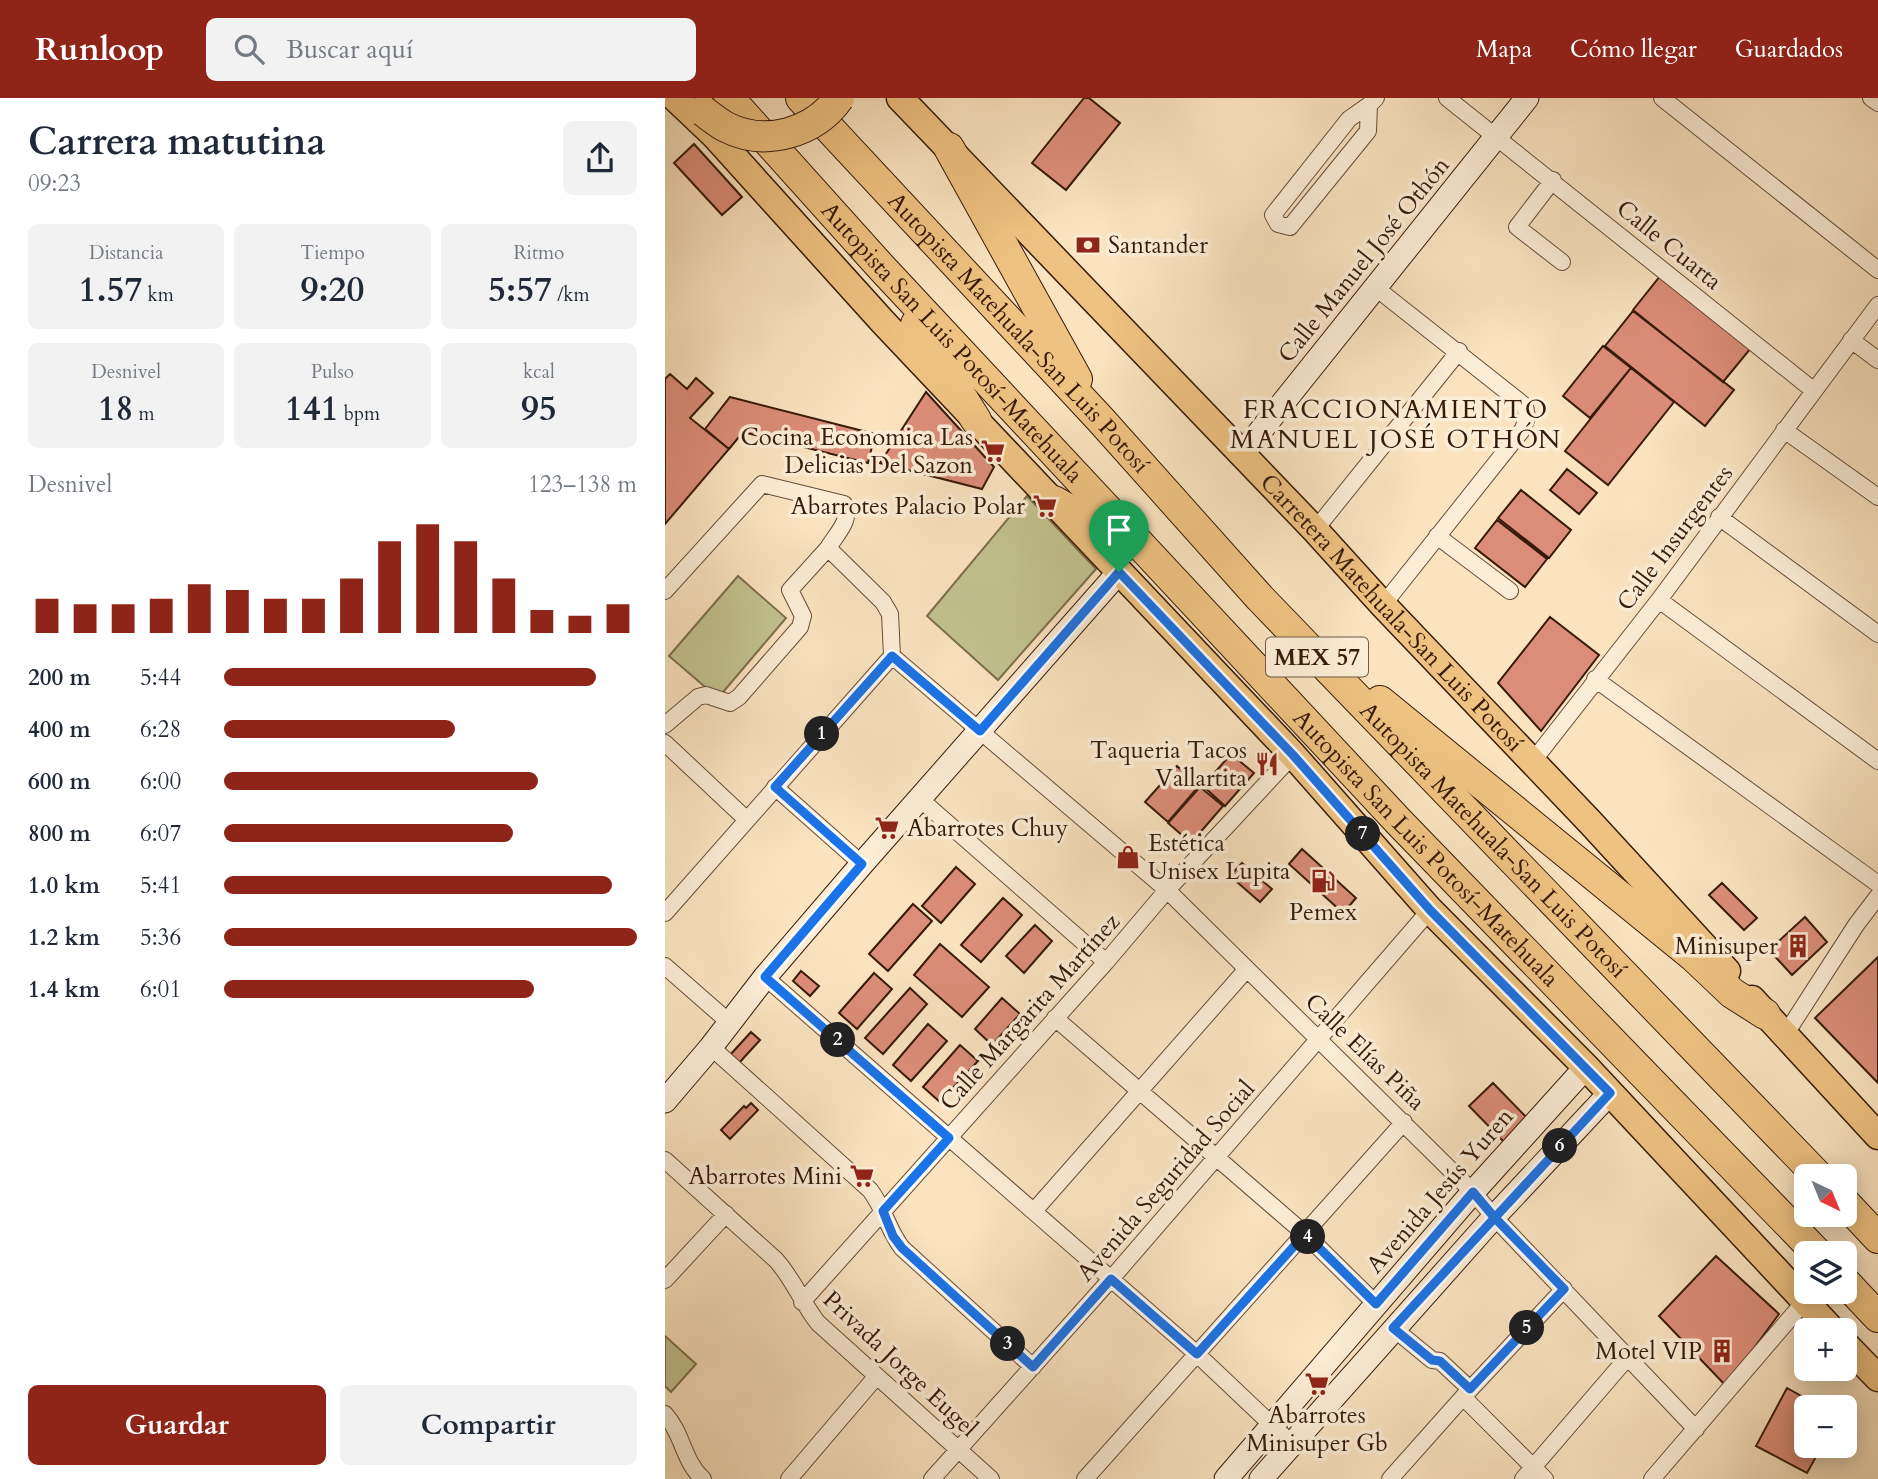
<!DOCTYPE html>
<html lang="es">
<head>
<meta charset="utf-8">
<style>
  :root { --surface:#fff; --page:#f2f2f3; --text:#1f2937; --muted:#747a83; --accent:#8f2418 }
  body { margin:0; font-family:Cardo,serif; background:var(--page); color:var(--text); height:100vh; display:flex; flex-direction:column; font-size:26px; white-space:nowrap }
  * { box-sizing:border-box; margin:0 }
  p { font-size:23px; color:var(--muted) }
  .icon { flex:none; width:38px; height:38px; fill:none; stroke:currentColor; stroke-width:2; stroke-linecap:round; stroke-linejoin:round }
  .map { position:relative; flex:1; overflow:hidden }
  .drawer { display:flex; flex-direction:column; background:var(--surface); width:665px }
  .drawer>* { flex:none }
  .needle { width:46px; rotate:137deg }
  .tools { position:absolute; left:1129px; top:1066px; display:grid; gap:14px }
  .tools a { display:grid; place-items:center; width:63px; height:63px; border-radius:10px; background:var(--surface); box-shadow:0 4px 18px #0003; font-size:35px }
  .pin { position:absolute; display:grid; place-items:center; width:60px; height:60px; color:#fff; margin:-72px -30px; border-radius:50% 50% 50% 0; rotate:-45deg; box-shadow:0 0 7px #0007 }
  .pin .icon { rotate:45deg }
  .km { position:absolute; width:35px; height:35px; margin:-18px; border-radius:50%; background:#222; color:#fff; font-size:19px; line-height:35px; text-align:center }
  .round { display:grid; place-items:center; flex:none; width:74px; height:74px; border-radius:10px; background:var(--page) }
  .overview { display:flex; align-items:center; justify-content:space-between; height:119px; padding:0 28px }
  h1 { font-size:38px; font-weight:700; line-height:52px }
  .stats { display:grid; grid-template-columns:repeat(3,1fr); gap:10px; height:119px; padding:7px 28px }
  .stats div { display:grid; align-content:center; border-radius:10px; background:var(--page); text-align:center }
  .stats b { font-size:35px; font-weight:700 }
  .stats small { font-size:19px; font-weight:400 }
  .stats p { font-size:19px }
  .chart { height:196px; padding:14px 28px }
  .chart p { display:flex; justify-content:space-between }
  .chart svg { width:100%; height:126px; margin-top:7px; stroke:var(--accent); stroke-width:6 }
  .button { display:flex; gap:14px; margin-top:auto; padding:14px 28px }
  .button a { flex:1; height:80px; border-radius:10px; background:var(--accent); color:#fff; font-size:28px; font-weight:700; line-height:80px; text-align:center }
  .button a+a { background:var(--page); color:var(--text) }
  ul { padding:0 28px; list-style:none; font-size:23px }
  li { display:grid; grid-template-columns:112px 84px 1fr; align-items:center; height:52px }
  li i { height:18px; border-radius:9px; background:var(--accent) }
  header { display:flex; align-items:center; gap:42px; box-sizing:border-box; height:98px; padding:0 35px; background:var(--accent); color:#fff }
  header strong { font-size:33px }
  nav { display:flex; gap:38px; margin-inline-start:auto; font-size:24px }
  .search { width:490px; height:63px; background:var(--page); display:flex; align-items:center; gap:18px; box-sizing:border-box; padding:0 24px; border-radius:10px; color:var(--muted); font-size:26px }
  main { display:flex; flex:1; min-height:0 }
  .map>svg:first-child { display:block }
  .green { fill:#c2c390; stroke:#7c6e4d; stroke-width:2 }
  .building { fill:#dc8d79; stroke:#361a0a; stroke-width:2 }
  .lines { fill:none; stroke-linecap:round; stroke-linejoin:round }
  .street-casing { stroke:#674c38; stroke-width:18 }
  .secondary-casing { stroke:#361a0a; stroke-width:25 }
  .primary-casing { stroke:#361a0a; stroke-width:29 }
  .highway-casing { stroke:#361a0a; stroke-width:32 }
  .street { stroke:#fcedd6; stroke-width:16 }
  .secondary { stroke:#fcedd6; stroke-width:23 }
  .primary { stroke:#eec280; stroke-width:26 }
  .highway { stroke:#eec280; stroke-width:30 }
  .highway-bridge-casing { stroke:#361a0a; stroke-width:32; stroke-linecap:butt }
  .highway-bridge { stroke:#eec280; stroke-width:30 }
  .route-casing { stroke:#fff; stroke-width:14 }
  .route { stroke:#1a73e8; stroke-width:9 }
  .labels { text-anchor:middle; dominant-baseline:central; stroke-width:7; stroke-linejoin:round; paint-order:stroke }
  .shield { fill:#fcedd6; stroke:#715947; stroke-width:2 }
  .shield-label { font-size:23px; font-weight:bold; fill:#361a0a }
  .poi-label { font-size:24px; fill:#361a0a; stroke:#fcedd6; text-anchor:end }
  .street-label { font-size:24px; fill:#361a0a; stroke:#fcedd6 }
  .neighbourhood-label { font-size:26px; letter-spacing:2px; fill:#361a0a; stroke:#fcedd6 }
</style>
</head>
<body>
<header>
<strong>Runloop</strong>
<div class="search"><svg class="icon" aria-label="search" viewBox="0 0 24 24"><circle cx="10" cy="10" r="6"/><path d="M15 15l6 6"/></svg>Buscar aquí</div>
<nav><a>Mapa</a><a>Cómo llegar</a><a>Guardados</a></nav>
</header>
<main>
<section class="drawer">
<div class="overview"><div><h1>Carrera matutina</h1><p>09:23</p></div><a class="round"><svg class="icon" aria-label="share" viewBox="0 0 24 24"><path d="M12 15V3M7 8l5-5 5 5M5 13v7h14v-7"/></svg></a></div>
<div class="stats">
<div><p>Distancia</p><b>1.57<small> km</small></b></div>
<div><p>Tiempo</p><b>9:20</b></div>
<div><p>Ritmo</p><b>5:57<small> /km</small></b></div>
</div>
<div class="stats">
<div><p>Desnivel</p><b>18<small> m</small></b></div>
<div><p>Pulso</p><b>141<small> bpm</small></b></div>
<div><p>kcal</p><b>95</b></div>
</div>
<div class="chart"><p><span>Desnivel</span>123–138 m</p>
<svg viewBox="0 0 160 44" preserveAspectRatio="none"><path d="M5 44V32M15 44V34M25 44V34M35 44V32M45 44V27M55 44V29M65 44V32M75 44V32M85 44V25M95 44V12M105 44V6M115 44V12M125 44V25M135 44V36M145 44V38M155 44V34"/></svg>
</div>
<ul>
<li><b>200 m</b>5:44<i style="width:90%"></i></li>
<li><b>400 m</b>6:28<i style="width:56%"></i></li>
<li><b>600 m</b>6:00<i style="width:76%"></i></li>
<li><b>800 m</b>6:07<i style="width:70%"></i></li>
<li><b>1.0 km</b>5:41<i style="width:94%"></i></li>
<li><b>1.2 km</b>5:36<i style="width:100%"></i></li>
<li><b>1.4 km</b>6:01<i style="width:75%"></i></li>
</ul>
<div class="button"><a>Guardar</a><a>Compartir</a></div>
</section>
<div class="map">
<svg width="1213" height="1381" viewBox="0 0 1213 1381">
  <rect width="100%" height="100%" fill="#fbe3c0"/>
  <filter id="stains"><feTurbulence type="fractalNoise" baseFrequency=".00286" numOctaves="4"/><feColorMatrix values="0 0 0 0 .2 0 0 0 0 .09 0 0 0 0 .02 0 0 0 .5 -.17"/></filter>
  <radialGradient id="worn" r=".72"><stop offset=".6" stop-color="#630" stop-opacity="0"/><stop offset="1" stop-color="#630" stop-opacity=".3"/></radialGradient>
  <path class="green" d="M 362,398 L 431,471 L 333,582 L 262,518 Z
    M 73,478 L 121,520 L 53,600 L 4,558 Z
    M 0,1238 L 31,1266 L 6,1294 L 0,1288 Z"/>
  <path class="building" d="M 419,0 L 424,0 L 455,25 L 401,92 L 367,65 Z
    M 29,46 L 77,99 L 57,117 L 9,65 Z
    M 996,177 L 1086,250 L 1058,284 L 968,212 Z
    M 968,213 L 1069,292 L 1040,328 L 940,248 Z
    M 938,248 L 966,270 L 925,320 L 898,298 Z
    M 966,270 L 1009,304 L 943,387 L 900,353 Z
    M 5,276 L 22,291 L 31,280 L 48,295 L 25,320 L 64,351 L 0,426 L 0,281 Z
    M 261,294 L 329,369 L 317,391 L 215,365 Z
    M 65,299 L 210,336 L 203,365 L 78,334 L 64,351 L 40,331 Z
    M 902,371 L 932,395 L 914,416 L 885,392 Z
    M 856,392 L 906,432 L 884,460 L 833,420 Z
    M 832,422 L 882,461 L 860,489 L 810,450 Z
    M 885,519 L 934,557 L 876,633 L 833,585 Z
    M 566,656 L 589,675 L 560,708 L 538,688 Z
    M 512,668 L 534,688 L 503,724 L 480,704 Z
    M 535,689 L 558,708 L 526,745 L 503,725 Z
    M 637,751 L 691,800 L 678,815 L 624,766 Z
    M 577,765 L 607,791 L 595,804 L 565,778 Z
    M 291,769 L 310,786 L 276,825 L 257,808 Z
    M 1057,785 L 1092,820 L 1079,832 L 1044,797 Z
    M 338,800 L 357,817 L 316,864 L 296,847 Z
    M 248,806 L 267,823 L 223,873 L 204,856 Z
    M 1140,819 L 1162,844 L 1127,877 L 1104,852 Z
    M 370,827 L 387,843 L 359,875 L 341,858 Z
    M 275,846 L 324,889 L 297,919 L 249,877 Z
    M 1213,859 L 1213,985 L 1150,920 Z
    M 136,873 L 154,888 L 145,898 L 128,883 Z
    M 209,875 L 227,891 L 192,931 L 174,915 Z
    M 245,890 L 262,906 L 218,956 L 200,940 Z
    M 337,900 L 355,916 L 327,947 L 310,931 Z
    M 263,926 L 282,943 L 246,983 L 228,967 Z
    M 86,934 L 95,942 L 74,965 L 65,957 Z
    M 295,947 L 313,963 L 275,1004 L 258,989 Z
    M 828,985 L 867,1025 L 843,1048 L 804,1008 Z
    M 86,1005 L 93,1012 L 65,1041 L 56,1032 L 79,1008 L 81,1010 Z
    M 1051,1158 L 1114,1216 L 1061,1288 L 994,1218 Z
    M 1122,1290 L 1156,1309 L 1141,1309 L 1141,1348 L 1157,1348 L 1142,1375 L 1091,1348 Z"/>
  <g class="lines">
    <g class="street-casing">
      <path id="street" d="M 782,0 L 1148,292
        M 997,0 L 1213,172
        M 1206,0 L 1213,5
        M 704,7 L 703,33 L 625,129 L 613,126 L 608,117 L 684,21 L 704,7 L 711,0
        M 888,82 L 852,129 L 897,164
        M 711,190 L 860,308 L 862,319 L 858,331 L 718,507
        M 1186,242 L 1213,262
        M 1119,332 L 1213,399
        M 97,386 L 179,406 C 187,422 172,435 163,450 L 218,504 L 225,516 L 227,558 L 502,792 L 808,1094 L 829,1119 L 1031,1331
        M 1054,419 L 1213,536
        M 650,432 L 794,253
        M 772,438 L 845,493
        M 0,493 L 97,386
        M 994,502 L 1213,663
        M 930,581 L 1213,786
        M 0,627 L 33,599 L 41,597 L 65,605 L 74,599 L 135,529 L 138,518 L 125,492 L 163,450
        M 0,645 L 82,722
        M 868,663 L 994,502 L 1213,207
        M 110,689 L 197,766
        M 255,701 L 441,864
        M 0,815 L 227,558
        M 0,868 L 65,925
        M 100,879 L 532,1256 L 627,1346
        M 390,920 L 640,1136 L 711,1206
        M 1120,937 L 1191,827 L 1213,798
        M 46,949 L 205,1092 C 219,1110 223,1132 237,1150 L 368,1269
        M 0,1062 L 111,1162 C 129,1182 137,1205 153,1225 L 326,1381
        M 369,1113 L 581,872
        M 0,1182 L 61,1116
        M 137,1204 L 441,864 L 502,792 L 628,657
        M 728,1230 L 767,1262 L 775,1263 L 805,1291
        M 798,1299 L 880,1381
        M 0,1316 C 18,1336 18,1363 38,1381
        M 124,1381 L 211,1279
        M 267,1381 L 446,1181 L 765,812
        M 420,1381 L 739,1024
        M 725,1381 L 798,1299 L 899,1191
        M 858,1381 L 963,1259
        M 987,1381 L 1139,1204"/>
    </g>
    <g class="secondary-casing">
      <path id="secondary" d="M 577,356 L 862,0
        M 0,1003 L 46,949 L 100,879 L 197,766 L 454,474
        M 561,1381 L 808,1094 L 921,969
        M 596,1381 L 829,1119 L 945,995"/>
    </g>
    <g class="primary-casing">
      <g id="primary">
        <path d="M 10,0 L 50,38 L 218,224 L 628,657 L 765,812 L 921,969 L 1167,1232"/>
        <path id="s1" d="M 235,0 L 650,432 L 718,507 L 925,724 L 1062,873"/>
        <path d="M 1087,901 L 1213,1038"/>
        <path d="M 1180,1246 L 1213,1280"/>
      </g>
    </g>
    <g class="highway-casing">
      <g id="highway">
        <path id="s2" d="M 64,0 L 216,169 L 734,724 L 1152,1155"/>
        <path id="s3" d="M 136,0 L 435,321 L 595,500 L 1153,1078"/>
        <path d="M 284,50 L 412,281"/>
        <path d="M 251,226 L 311,322"/>
        <path d="M 389,403 L 419,420 L 458,449"/>
        <path d="M 715,603 L 1028,858 L 1067,895 L 1100,916"/>
        <path d="M 1180,1105 L 1213,1140"/>
        <path d="M 1180,1184 L 1213,1219"/>
      </g>
    </g>
    <use href="#street" class="street"/>
    <use href="#secondary" class="secondary"/>
    <use href="#primary" class="primary"/>
    <use href="#highway" class="highway"/>
    <g class="highway-bridge-casing">
      <path id="highway-bridge" d="M 38,13 C 45,18 53,25 61,29 C 100,49 149,35 174,0"/>
    </g>
    <use href="#highway-bridge" class="highway-bridge"/>
  </g>
  <g class="lines">
    <g class="route-casing">
      <path id="route" d="M 454,474 L 315,633 L 227,558 L 110,689 L 197,766 L 100,879 L 284,1040 L 218,1113 L 228,1138 L 237,1150 L 368,1269 L 446,1181 L 532,1256 L 640,1136 L 711,1206 L 808,1094 L 829,1119 L 899,1191 L 805,1291 L 775,1263 L 767,1262 L 728,1230 L 945,995 L 765,812 L 628,657 L 454,474"/>
    </g>
    <use href="#route" class="route"/>
  </g>
  <defs>
    <g id="bank-bare" transform="scale(1.89)"><path d="M-6-4H6V4H-6ZM0-2.3a2.3 2.3 0 1 0 0 4.6a2.3 2.3 0 1 0 0-4.6Z" fill="#8f2418" stroke="#fcedd6" stroke-width="2.5" paint-order="stroke"/></g>
    <g id="supermarket-bare" transform="scale(1.89)"><path d="M-6-5.5h2.5l.6 2H6L4.5 2H-2.5L-4.4-4H-6ZM-1.5 3.2a1.3 1.3 0 1 0 .1 0ZM3 3.2a1.3 1.3 0 1 0 .1 0Z" fill="#8f2418" stroke="#fcedd6" stroke-width="2.5" paint-order="stroke"/></g>
    <g id="restaurant-bare" transform="scale(1.89)"><path d="M-5-6h1v4h1v-4h1v4h1v-4h1v5L-1.5 .5V6h-2V.5L-5-1ZM5-6V6H3V1.5H1.5Q1.5-4 5-6Z" fill="#8f2418" stroke="#fcedd6" stroke-width="2.5" paint-order="stroke"/></g>
    <g id="shop-bare" transform="scale(1.89)"><path d="M-5-2.5h2.3a2.7 3.5 0 0 1 5.4 0H5L5.5 6h-11ZM-1.5-2.5h3a1.5 2.3 0 0 0-3 0Z" fill="#8f2418" stroke="#fcedd6" stroke-width="2.5" paint-order="stroke"/></g>
    <g id="fuel-bare" transform="scale(1.89)"><path d="M-5.5-6h7V0h2V4h1.3V-2.5L3-4.5l.8-.8L6-3V5H2.5V1h-1V6h-7ZM-4.2-4.7v3.2H.2V-4.7Z" fill="#8f2418" stroke="#fcedd6" stroke-width="2.5" paint-order="stroke"/></g>
    <g id="building-bare" transform="scale(1.89)"><path d="M-4-6H4V6H1V3H-1V6H-4ZM-2.5-4.3h1.7v1.8h-1.7ZM.8-4.3h1.7v1.8H.8ZM-2.5-1h1.7V.8h-1.7ZM.8-1h1.7V.8H.8Z" fill="#8f2418" stroke="#fcedd6" stroke-width="2.5" paint-order="stroke"/></g>
  </defs>
  <g fill-rule="evenodd">
    <use href="#bank-bare" x="423" y="147"/>
    <use href="#supermarket-bare" x="328" y="353"/>
    <use href="#supermarket-bare" x="380" y="408"/>
    <use href="#restaurant-bare" x="602" y="666"/>
    <use href="#supermarket-bare" x="222" y="730"/>
    <use href="#shop-bare" x="463" y="759"/>
    <use href="#fuel-bare" x="658" y="783"/>
    <use href="#building-bare" x="1133" y="848"/>
    <use href="#supermarket-bare" x="197" y="1078"/>
    <use href="#building-bare" x="1057" y="1253"/>
    <use href="#supermarket-bare" x="652" y="1286"/>
  </g>
  <g class="labels">
    <rect class="shield" x="601" y="539.5" width="102" height="39" rx="5"/>
    <g class="shield-label">
      <text x="652" y="559">MEX 57</text>
    </g>
    <g class="poi-label">
      <text x="443" y="147" text-anchor="start">Santander</text>
      <text x="308" y="339">Cocina Economica Las<tspan x="308" dy="28">Delicias Del Sazon</tspan></text>
      <text x="360" y="408">Abarrotes Palacio Polar</text>
      <text x="582" y="652">Taqueria Tacos<tspan x="582" dy="28">Vallartita</tspan></text>
      <text x="242" y="730" text-anchor="start">Abarrotes Chuy</text>
      <text x="483" y="745" text-anchor="start">Estética<tspan x="483" dy="28">Unisex Lupita</tspan></text>
      <text x="658" y="814" text-anchor="middle">Pemex</text>
      <text x="1113" y="848">Minisuper</text>
      <text x="177" y="1078">Abarrotes Mini</text>
      <text x="1037" y="1253">Motel VIP</text>
      <text x="652" y="1317" text-anchor="middle">Abarrotes<tspan x="652" dy="28">Minisuper Gb</tspan></text>
    </g>
    <g class="street-label">
      <text transform="translate(1004 147) rotate(39)">Calle Cuarta</text>
      <text transform="translate(699 162) rotate(-51)">Calle Manuel José Othón</text>
      <text stroke="none"><textPath href="#s3" startOffset="320">Autopista Matehuala-San Luis Potosí</textPath></text>
      <text stroke="none"><textPath href="#s2" startOffset="331">Autopista San Luis Potosí-Matehuala</textPath></text>
      <text transform="translate(1010 440) rotate(-53)">Calle Insurgentes</text>
      <text stroke="none"><textPath href="#s1" startOffset="712">Carretera Matehuala-San Luis Potosí</textPath></text>
      <text stroke="none"><textPath href="#s3" startOffset="1015">Autopista Matehuala-San Luis Potosí</textPath></text>
      <text stroke="none"><textPath href="#s2" startOffset="1024">Autopista San Luis Potosí-Matehuala</textPath></text>
      <text transform="translate(365 914) rotate(-48)">Calle Margarita Martínez</text>
      <text transform="translate(700 954) rotate(44)">Calle Elías Piña</text>
      <text transform="translate(501 1083) rotate(-49)">Avenida Seguridad Social</text>
      <text transform="translate(775 1093) rotate(-49)">Avenida Jesús Yuren</text>
      <text transform="translate(235 1266) rotate(43)">Privada Jorge Eugel</text>
    </g>
    <g class="neighbourhood-label">
      <text x="731" y="311">FRACCIONAMIENTO<tspan x="731" dy="30">MANUEL JOSÉ OTHÓN</tspan></text>
    </g>
  </g>
  <rect width="100%" height="100%" filter="url(#stains)"/>
  <rect width="100%" height="100%" fill="url(#worn)"/>
</svg>
<div class="tools">
<a><svg class="needle" viewBox="-14 -14 28 28"><path d="M0-13l5 13h-10z" fill="#e53935"/><path d="M0 13l5-13h-10z" fill="#747a83"/></svg></a>
<a><svg class="icon" aria-label="layers" viewBox="0 0 24 24"><path d="M12 4l9 5-9 5-9-5zM3 14l9 5 9-5"/></svg></a>
<a>+</a>
<a>−</a>
</div>
<div class="pin" style="left:454px;top:474px;background:#1e9e55"><svg class="icon" aria-label="arrive" viewBox="0 0 24 24"><path d="M6 21V4h12l-3 4 3 4H6"/></svg></div>
<b class="km" style="left:157px;top:636px">1</b>
<b class="km" style="left:173px;top:942px">2</b>
<b class="km" style="left:343px;top:1246px">3</b>
<b class="km" style="left:643px;top:1139px">4</b>
<b class="km" style="left:862px;top:1230px">5</b>
<b class="km" style="left:895px;top:1048px">6</b>
<b class="km" style="left:698px;top:736px">7</b>
</div>
</main>
</body>
</html>
